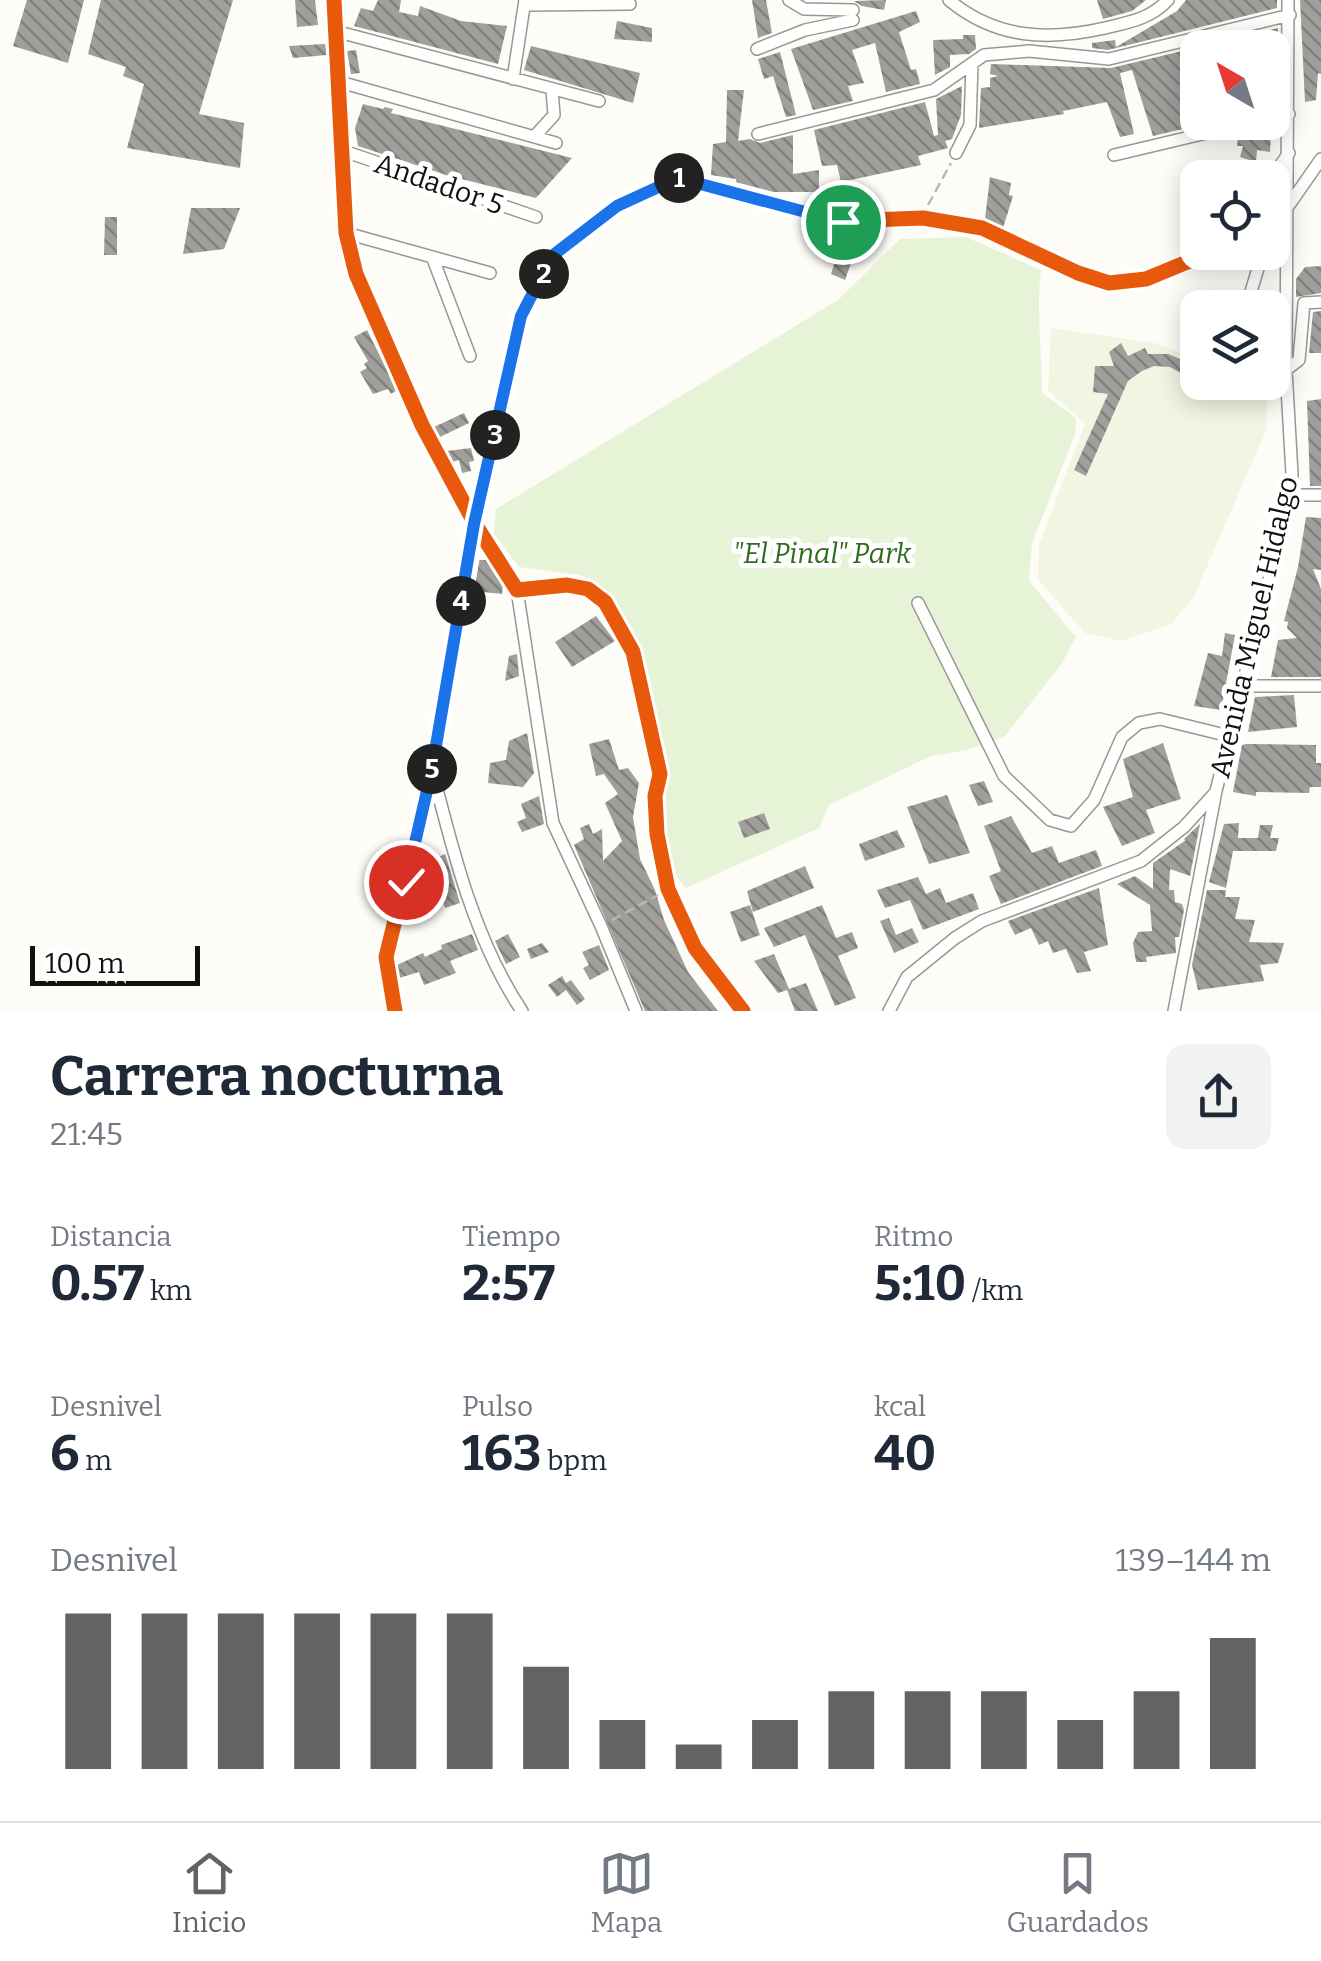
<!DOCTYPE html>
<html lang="es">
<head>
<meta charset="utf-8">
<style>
  :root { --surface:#fff; --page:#f2f2f3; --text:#1f2937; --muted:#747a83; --line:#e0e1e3; --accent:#646362 }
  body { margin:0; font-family:Bitter,serif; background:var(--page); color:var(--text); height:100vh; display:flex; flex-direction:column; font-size:38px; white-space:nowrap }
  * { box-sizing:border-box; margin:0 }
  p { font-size:32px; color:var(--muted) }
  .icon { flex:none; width:55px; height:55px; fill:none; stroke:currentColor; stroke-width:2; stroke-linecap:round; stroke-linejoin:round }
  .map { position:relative; height:1011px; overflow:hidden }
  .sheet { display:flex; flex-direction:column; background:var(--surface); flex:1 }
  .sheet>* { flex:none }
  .needle { width:65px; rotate:321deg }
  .controls { position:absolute; left:1180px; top:30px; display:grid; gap:20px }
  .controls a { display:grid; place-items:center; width:110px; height:110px; border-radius:20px; background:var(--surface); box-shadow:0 5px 25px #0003; font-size:50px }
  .scale { position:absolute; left:30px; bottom:25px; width:170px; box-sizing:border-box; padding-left:10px; border:5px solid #111; border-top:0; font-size:28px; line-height:35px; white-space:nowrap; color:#111; -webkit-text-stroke:8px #fff; paint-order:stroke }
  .pin { position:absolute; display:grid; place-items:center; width:85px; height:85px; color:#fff; margin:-42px; border:5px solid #fff; border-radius:50%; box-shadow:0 2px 10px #0007 }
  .km { position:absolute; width:50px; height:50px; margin:-25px; border-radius:50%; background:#222; color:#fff; font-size:28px; line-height:50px; text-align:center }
  .round { display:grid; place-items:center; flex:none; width:105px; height:105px; border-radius:20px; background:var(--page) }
  .overview { display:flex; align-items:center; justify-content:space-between; height:170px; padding:0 50px }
  h1 { font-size:55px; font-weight:700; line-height:75px }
  .metrics { display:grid; grid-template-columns:repeat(3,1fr); gap:15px; height:170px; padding:10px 50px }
  .metrics div { display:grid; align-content:center }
  .metrics b { font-size:50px; font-weight:700 }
  .metrics small { font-size:28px; font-weight:400 }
  .metrics p { font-size:28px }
  .chart { height:280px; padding:20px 50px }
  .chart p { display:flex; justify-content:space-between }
  .chart svg { width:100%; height:180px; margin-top:10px; stroke:var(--accent); stroke-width:6 }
  .tab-bar { display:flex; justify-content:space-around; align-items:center; height:140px; border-top:2px solid var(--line); background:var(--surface); font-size:28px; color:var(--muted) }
  .tab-bar a { display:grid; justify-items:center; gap:5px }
  .tab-bar .selected { color:var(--accent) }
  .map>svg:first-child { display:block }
  .park { fill:#e7f3d7 }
  .pitch { fill:#f0f6e1 }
  .building { fill:url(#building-back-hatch) }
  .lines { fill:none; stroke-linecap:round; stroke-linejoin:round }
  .minor-casing { stroke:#979795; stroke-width:14 }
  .path { stroke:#b9b9b8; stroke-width:2.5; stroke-dasharray:10 5; stroke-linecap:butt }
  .minor { stroke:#fffffe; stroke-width:11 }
  .cycleway-casing { stroke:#fff; stroke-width:21 }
  .cycleway { stroke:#e8590c; stroke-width:15 }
  .route-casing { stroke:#fff; stroke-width:20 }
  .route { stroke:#1a73e8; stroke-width:12 }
  .labels { text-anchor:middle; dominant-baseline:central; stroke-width:10; stroke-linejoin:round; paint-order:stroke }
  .street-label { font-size:28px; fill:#111; stroke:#fff }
  .park-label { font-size:28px; font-style:italic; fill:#2f6b1f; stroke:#fff }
</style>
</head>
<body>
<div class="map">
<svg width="1321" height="1011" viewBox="0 0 1321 1011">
  <defs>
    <pattern id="building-back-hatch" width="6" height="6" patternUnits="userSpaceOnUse" patternTransform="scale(2.5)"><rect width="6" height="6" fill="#a19f9c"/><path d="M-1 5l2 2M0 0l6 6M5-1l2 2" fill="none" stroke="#82807e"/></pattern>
  </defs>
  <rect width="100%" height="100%" fill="#fdfcf7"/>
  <path class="park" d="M 966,237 L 1041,270 C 1036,310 1042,352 1042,393 L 1076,418 L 1075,434 L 1032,543 L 1029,581 L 1076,637 L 1062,663 L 1005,736 L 967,750 L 931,756 L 829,805 L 819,828 L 686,888 C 665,866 652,813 669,786 L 644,670 L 630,635 L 597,586 L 581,575 L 519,567 L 494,534 L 496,509 L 838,300 L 900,239 Z"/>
  <path class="pitch" d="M 1051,328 L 1155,343 L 1197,359 L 1198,382 L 1268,384 L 1266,430 L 1194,596 L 1171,624 L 1121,641 L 1085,633 L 1038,579 L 1039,545 L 1085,424 L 1048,390 Z"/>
  <path class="building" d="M 27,0 L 84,0 L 68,63 L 13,46 Z
    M 101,0 L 233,0 L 199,114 L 244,123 L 240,168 L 127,148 L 144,84 L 123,76 L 126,67 L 88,54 Z
    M 295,0 L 315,0 L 318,25 L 297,27 Z
    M 378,0 L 401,0 L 399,12 L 418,16 L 420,6 L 461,21 L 507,26 L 498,64 L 354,26 L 361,8 L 373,11 Z
    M 752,0 L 766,0 L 772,33 L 758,38 Z
    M 886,0 L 884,10 L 862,6 L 854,1 Z
    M 1097,0 L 1146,0 L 1132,11 L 1103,19 Z
    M 1186,0 L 1277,0 L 1277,8 L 1108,50 L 1092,48 L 1092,43 L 1115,40 L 1116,47 L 1177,11 Z
    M 1300,0 L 1321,0 L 1321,74 L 1318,73 L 1316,100 L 1305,102 Z
    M 916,11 L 920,22 L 899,32 L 911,70 L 916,69 L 920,84 L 886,92 L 875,43 L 852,50 L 864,83 L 848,86 L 853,101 L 813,110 L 791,49 Z
    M 617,21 L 652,28 L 652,42 L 614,39 Z
    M 1278,28 L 1278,48 L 1198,48 L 1198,78 L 1185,83 L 1194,106 L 1198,105 L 1198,122 L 1208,123 L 1153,136 L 1132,70 L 1120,73 L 1134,134 L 1120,137 L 1107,102 L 1063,111 L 1064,114 L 979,128 L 981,88 L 990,87 L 990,78 L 998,76 L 990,74 L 991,64 L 1111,68 Z
    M 963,35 L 975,35 L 976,49 L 969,54 L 950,55 L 950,67 L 935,75 L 933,40 L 963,39 Z
    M 325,44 L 327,55 L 293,58 L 289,46 Z
    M 531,46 L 640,73 L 633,103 L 524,70 Z
    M 356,50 L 360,73 L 351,74 L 347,51 Z
    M 780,52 L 796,115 L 786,117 L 773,76 L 764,79 L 758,59 Z
    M 962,86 L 961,115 L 952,139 L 945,141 L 948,148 L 918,156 L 921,165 L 841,182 L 837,165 L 822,166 L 814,130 L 925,102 L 934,136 L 938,135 L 936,99 Z
    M 727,90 L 744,90 L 738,141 L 750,139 L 760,143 L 793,135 L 793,174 L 819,170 L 819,192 L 768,192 L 737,184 L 736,179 L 711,175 L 713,144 L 726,142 Z
    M 363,104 L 383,109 L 385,107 L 393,109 L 391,113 L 572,158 L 536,198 L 446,175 L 358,146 L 355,128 Z
    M 1254,131 L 1271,133 L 1270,152 L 1257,150 L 1256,162 L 1240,157 L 1243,146 L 1237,146 L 1238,135 Z
    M 990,177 L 1011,183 L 1009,195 L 1013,196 L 1003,228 L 985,219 Z
    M 191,208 L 240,208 L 224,249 L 183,254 Z
    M 105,217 L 117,217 L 117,255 L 104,255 Z
    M 832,228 L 861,235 L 845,280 L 831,274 L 836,258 L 823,254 L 827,243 L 821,240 L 824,230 L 830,232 Z
    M 1321,266 L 1321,293 L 1296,297 L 1296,279 L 1305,267 Z
    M 1321,311 L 1321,353 L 1309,353 L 1313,312 Z
    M 367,330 L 397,390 L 391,394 L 388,389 L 373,394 L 360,372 L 367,368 L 364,364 L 368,361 L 354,337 Z
    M 1121,343 L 1128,356 L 1145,348 L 1148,354 L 1168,354 L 1198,366 L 1198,382 L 1232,382 L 1224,398 L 1170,367 L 1154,366 L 1142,371 L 1128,381 L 1086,476 L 1074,470 L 1108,394 L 1093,392 L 1095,366 L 1114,366 L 1109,352 Z
    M 1321,399 L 1321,486 L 1310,486 L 1307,401 Z
    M 464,413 L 469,423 L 440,437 L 434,427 Z
    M 471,448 L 474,461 L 469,462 L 471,471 L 462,473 L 459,460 L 452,462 L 447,451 Z
    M 1306,517 L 1321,518 L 1321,570 L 1313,569 L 1321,589 L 1321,677 L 1271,677 L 1278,640 L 1297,638 L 1287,628 L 1288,622 L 1284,621 L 1298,567 Z
    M 479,560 L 487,560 L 503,585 L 502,594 L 474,591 Z
    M 596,616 L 615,641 L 572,667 L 555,642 Z
    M 1225,633 L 1235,635 L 1221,710 L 1194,706 L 1208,653 L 1222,656 Z
    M 517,654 L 519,676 L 505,681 L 509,656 Z
    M 1294,695 L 1297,727 L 1248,732 L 1255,697 Z
    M 527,733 L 534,773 L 523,787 L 488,783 L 490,763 L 506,760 L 509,741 Z
    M 609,739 L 619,770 L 628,768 L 639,783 L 633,817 L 640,859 L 655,890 L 664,920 L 688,972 L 718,1011 L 645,1011 L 574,845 L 584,839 L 580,828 L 589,824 L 593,834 L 602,829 L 603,861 L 622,841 L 605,803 L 618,794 L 604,774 L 596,776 L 589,744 Z
    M 1163,743 L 1181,799 L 1146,810 L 1155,833 L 1122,846 L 1103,807 L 1133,797 L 1123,759 Z
    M 1246,744 L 1316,745 L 1316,763 L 1321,763 L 1321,787 L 1310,787 L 1309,793 L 1256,792 L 1256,796 L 1233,792 L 1242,745 Z
    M 984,781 L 993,802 L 978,806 L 969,785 Z
    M 947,795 L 970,853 L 929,864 L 907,807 Z
    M 539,796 L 544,824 L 522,832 L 517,822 L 526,818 L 521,804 Z
    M 764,813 L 770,829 L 744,838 L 738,822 Z
    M 1011,816 L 1032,853 L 1052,846 L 1059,863 L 1096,850 L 1102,866 L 1001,904 L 989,876 L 1001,871 L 984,826 Z
    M 1239,823 L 1238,838 L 1258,838 L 1260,825 L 1273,825 L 1270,838 L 1279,838 L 1276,851 L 1233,851 L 1226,888 L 1209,882 L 1224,824 Z
    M 1200,824 L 1190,876 L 1170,869 L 1169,890 L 1174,890 L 1175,902 L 1182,904 L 1184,910 L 1179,937 L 1175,937 L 1176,953 L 1146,957 L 1147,962 L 1136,962 L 1133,943 L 1138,932 L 1152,931 L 1150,905 L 1117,884 L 1135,876 L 1153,889 L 1153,863 L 1186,840 L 1184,839 Z
    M 897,830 L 905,847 L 865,861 L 859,844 Z
    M 445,854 L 460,903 L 445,908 L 442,899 L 430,902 L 426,894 L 434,892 L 422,864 Z
    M 805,866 L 814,888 L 753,912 L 747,891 Z
    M 918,877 L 926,894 L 940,888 L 946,903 L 973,893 L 979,909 L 923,930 L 910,900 L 885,908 L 877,890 Z
    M 1099,888 L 1108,945 L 1084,952 L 1091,971 L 1077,973 L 1066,949 L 1053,953 L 1048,941 L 1039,945 L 1031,928 L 1015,935 L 1008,921 Z
    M 1207,890 L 1226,890 L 1225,897 L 1240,897 L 1235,919 L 1255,920 L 1249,942 L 1284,943 L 1278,963 L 1260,965 L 1264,981 L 1198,990 L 1192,965 Z
    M 750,905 L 760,935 L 741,942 L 730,912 Z
    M 822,905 L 836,938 L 852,932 L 858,948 L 838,956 L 856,998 L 835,1006 L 805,935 L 774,947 L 764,928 Z
    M 889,918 L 896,935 L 912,928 L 919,942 L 894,953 L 880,921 Z
    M 472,934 L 478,950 L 450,961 L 456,973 L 424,985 L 419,972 L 399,978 L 397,965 L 423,953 L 425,957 L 442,949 L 441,945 Z
    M 508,934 L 520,957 L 506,964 L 495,941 Z
    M 542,943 L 549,952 L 531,959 L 527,949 Z
    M 599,945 L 609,970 L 590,980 L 583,968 L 589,965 L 582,952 Z
    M 774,954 L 789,989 L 806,983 L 818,1011 L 795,1011 L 787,990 L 778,993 L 754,961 Z
    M 562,976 L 566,983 L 571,980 L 585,999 L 577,1005 L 566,990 L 557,997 L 548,985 Z"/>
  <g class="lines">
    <g class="minor-casing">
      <path id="minor" d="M 334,0 L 346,233 L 356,274 L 422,425 L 475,524 L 517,590 L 567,585 L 588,589 L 605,602 L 633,652 L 660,774 L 655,796 L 657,834 L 668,889 L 695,948 L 743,1011
        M 789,0 L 804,9 L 853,10
        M 949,0 C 996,39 1048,41 1105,28 C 1130,22 1150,19 1168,0
        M 525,5 L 630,4
        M 335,31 L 599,101
        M 757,49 L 805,30 L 853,20
        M 513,79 L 525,0
        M 340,82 L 556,143
        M 1272,118 L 1289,114
        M 758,134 L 934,90 L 984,55 L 1029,51 L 1109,59 L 1290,15
        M 535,136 L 554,115 L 552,90
        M 341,150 L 536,217
        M 956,153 L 970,125 L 972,64
        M 1114,155 L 1253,122
        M 1271,178 L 1289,153
        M 1289,205 L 1321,159
        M 1272,225 L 1286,184
        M 346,233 L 490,273
        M 433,259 L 470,356
        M 1246,308 L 1263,252
        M 1286,370 L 1299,360 L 1304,303 L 1321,302
        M 1289,495 L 1321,495
        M 517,590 L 553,823 L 601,926 L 636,1011
        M 918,603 L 1004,776 L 1050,820 L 1071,826 L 1094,800 L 1122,737 L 1139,723 L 1160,719 L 1229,736
        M 1242,686 L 1321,686
        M 433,773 C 453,853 476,943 522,1011
        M 395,1011 L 386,957 L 432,769 L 475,524 L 521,316 L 552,256 L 617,206 L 679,178 L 843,221 L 923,218 L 982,228 L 1078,273 L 1109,283 L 1146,279 L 1192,260 L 1201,252
        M 889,1011 L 907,977 L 955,938 L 982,921 L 1141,861 L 1184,827 L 1214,794
        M 1174,1011 L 1216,791 L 1288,504 L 1292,474 L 1286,370 L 1288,0"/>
    </g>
    <path class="path" d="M 928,205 L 951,163
      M 612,920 L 658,895"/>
    <use href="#minor" class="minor"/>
    <g class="cycleway-casing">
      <path id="cycleway" d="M 334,0 L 346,233 L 356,274 L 422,425 L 475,524 L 517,590 L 567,585 L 588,589 L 605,602 L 633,652 L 660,774 L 655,796 L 657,834 L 668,889 L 695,948 L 743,1011
        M 395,1011 L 386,957 L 432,769 L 475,524 L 521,316 L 552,256 L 617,206 L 679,178 L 843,221 L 923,218 L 982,228 L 1078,273 L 1109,283 L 1146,279 L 1192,260 L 1201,252"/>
    </g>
    <use href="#cycleway" class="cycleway"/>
  </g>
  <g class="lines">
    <g class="route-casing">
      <path id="route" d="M 406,882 L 432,769 L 474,524 L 521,316 L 552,256 L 617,206 L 678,178 L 843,222"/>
    </g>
    <use href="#route" class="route"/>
  </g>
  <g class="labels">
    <g class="street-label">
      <text transform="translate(439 184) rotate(19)">Andador 5</text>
      <text transform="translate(1254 627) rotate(-77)">Avenida Miguel Hidalgo</text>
    </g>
    <g class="park-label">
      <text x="822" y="553">"El Pinal" Park</text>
    </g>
  </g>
</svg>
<div class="controls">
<a><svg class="needle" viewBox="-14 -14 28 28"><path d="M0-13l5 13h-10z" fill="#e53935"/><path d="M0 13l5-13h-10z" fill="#747a83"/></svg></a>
<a><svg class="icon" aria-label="locate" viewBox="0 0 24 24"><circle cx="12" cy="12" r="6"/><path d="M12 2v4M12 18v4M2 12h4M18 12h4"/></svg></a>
<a><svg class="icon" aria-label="layers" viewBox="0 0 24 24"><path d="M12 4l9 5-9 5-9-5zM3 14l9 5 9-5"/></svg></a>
</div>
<div class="scale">100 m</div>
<div class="pin" style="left:843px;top:222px;background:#1e9e55"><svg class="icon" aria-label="arrive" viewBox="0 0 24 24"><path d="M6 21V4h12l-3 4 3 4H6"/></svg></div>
<div class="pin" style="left:406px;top:882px;background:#d93025"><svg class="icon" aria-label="check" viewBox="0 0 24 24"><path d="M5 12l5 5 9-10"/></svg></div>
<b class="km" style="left:679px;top:178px">1</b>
<b class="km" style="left:544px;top:274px">2</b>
<b class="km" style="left:495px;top:435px">3</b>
<b class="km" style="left:461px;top:601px">4</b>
<b class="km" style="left:432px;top:769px">5</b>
</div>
<section class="sheet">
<div class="overview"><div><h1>Carrera nocturna</h1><p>21:45</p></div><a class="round"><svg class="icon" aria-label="share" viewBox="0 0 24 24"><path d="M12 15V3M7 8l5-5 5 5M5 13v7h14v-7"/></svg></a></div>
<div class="metrics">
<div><p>Distancia</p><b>0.57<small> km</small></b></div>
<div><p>Tiempo</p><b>2:57</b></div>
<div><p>Ritmo</p><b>5:10<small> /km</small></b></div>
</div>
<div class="metrics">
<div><p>Desnivel</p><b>6<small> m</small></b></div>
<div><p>Pulso</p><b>163<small> bpm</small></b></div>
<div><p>kcal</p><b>40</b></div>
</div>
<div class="chart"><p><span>Desnivel</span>139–144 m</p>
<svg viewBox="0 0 160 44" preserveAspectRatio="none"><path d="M5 44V6M15 44V6M25 44V6M35 44V6M45 44V6M55 44V6M65 44V19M75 44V32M85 44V38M95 44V32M105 44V25M115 44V25M125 44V25M135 44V32M145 44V25M155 44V12"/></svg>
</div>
</section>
<nav class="tab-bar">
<a class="selected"><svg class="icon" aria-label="home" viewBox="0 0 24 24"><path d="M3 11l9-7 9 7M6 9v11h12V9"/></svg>Inicio</a>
<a><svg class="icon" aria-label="map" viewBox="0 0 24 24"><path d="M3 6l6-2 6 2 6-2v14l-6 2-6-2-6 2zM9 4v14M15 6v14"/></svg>Mapa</a>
<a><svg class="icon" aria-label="saved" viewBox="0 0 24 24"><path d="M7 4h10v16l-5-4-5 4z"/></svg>Guardados</a>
</nav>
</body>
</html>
